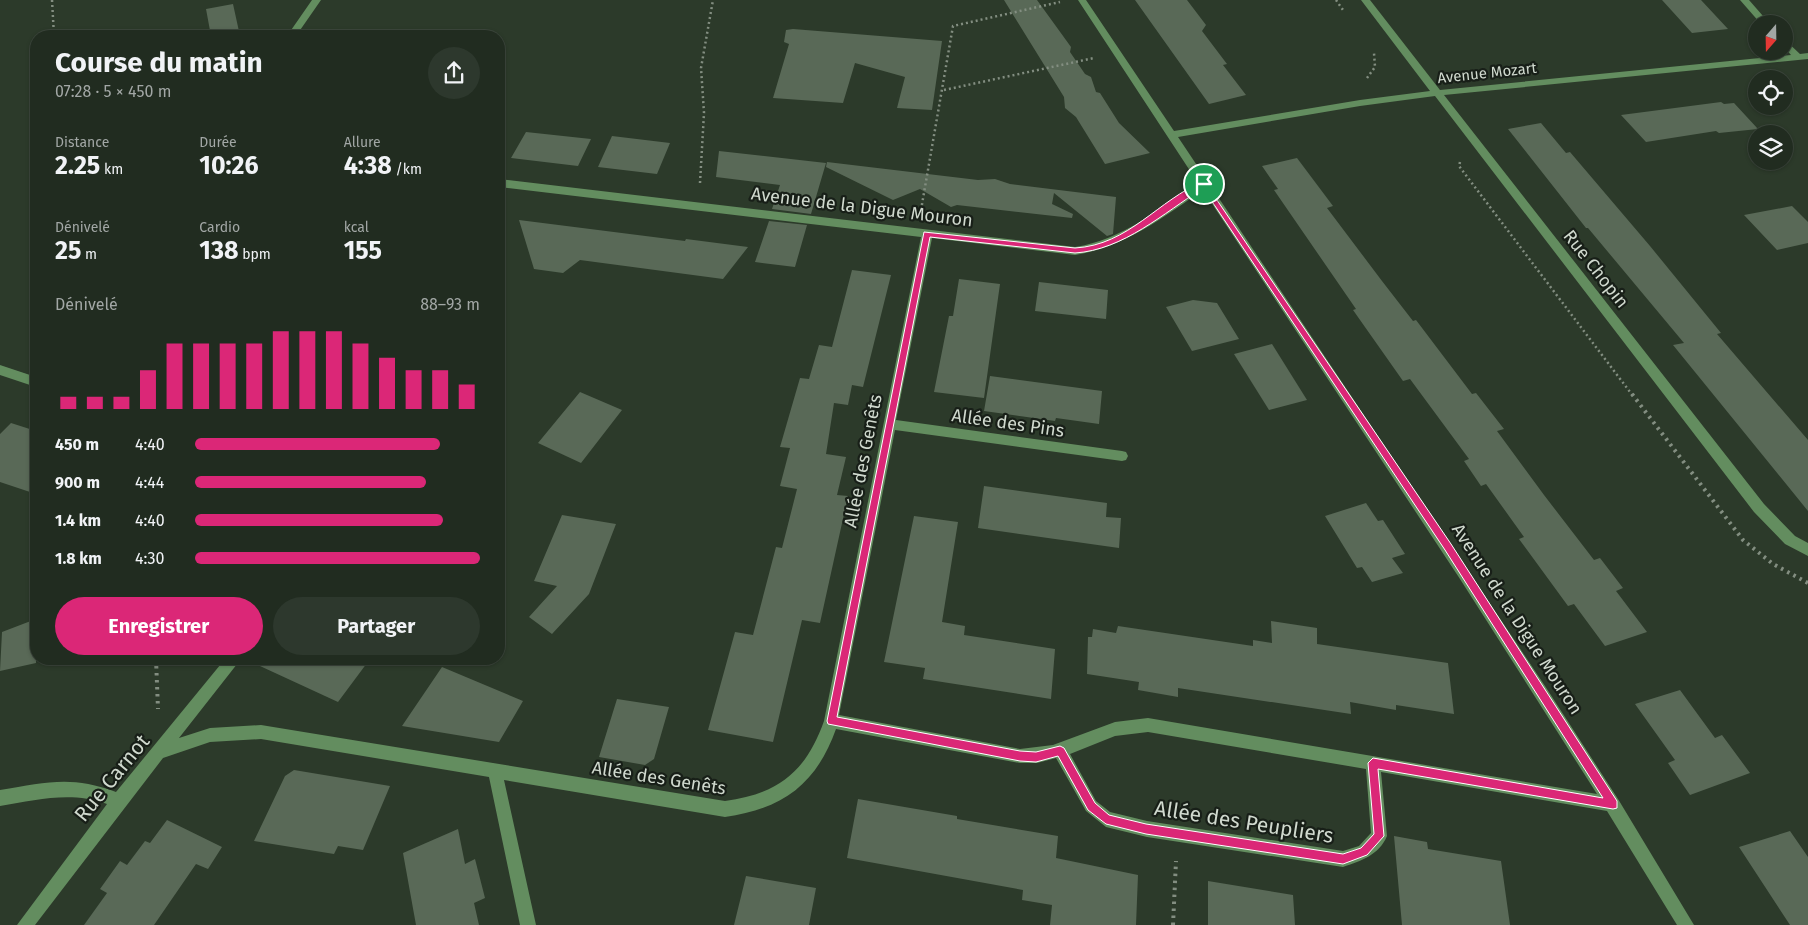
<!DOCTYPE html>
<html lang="fr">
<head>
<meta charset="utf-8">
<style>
  :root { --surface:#212c20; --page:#2d382d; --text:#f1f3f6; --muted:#a2a7a5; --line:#3e483e; --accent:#db2777 }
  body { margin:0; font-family:"Fira Sans",sans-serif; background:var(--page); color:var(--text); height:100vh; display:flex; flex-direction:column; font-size:19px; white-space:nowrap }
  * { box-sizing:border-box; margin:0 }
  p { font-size:16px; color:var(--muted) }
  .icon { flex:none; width:28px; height:28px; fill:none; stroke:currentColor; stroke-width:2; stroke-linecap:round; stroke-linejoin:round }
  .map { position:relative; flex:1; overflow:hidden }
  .sheet { position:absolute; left:30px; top:30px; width:475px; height:635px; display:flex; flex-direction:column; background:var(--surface); border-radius:20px; box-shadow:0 1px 4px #0004,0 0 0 1px var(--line) }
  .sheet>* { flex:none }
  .needle { width:32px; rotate:200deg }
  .fabs { position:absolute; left:1748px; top:15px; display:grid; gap:10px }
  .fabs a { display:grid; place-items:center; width:45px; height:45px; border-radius:50%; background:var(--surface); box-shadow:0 1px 4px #0004,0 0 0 1px var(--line); font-size:25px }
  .pin { position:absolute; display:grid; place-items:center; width:42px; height:42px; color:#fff; margin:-21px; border:2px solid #fff; border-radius:50%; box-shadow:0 1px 5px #0007 }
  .round { display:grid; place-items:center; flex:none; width:52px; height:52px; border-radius:26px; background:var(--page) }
  .overview { display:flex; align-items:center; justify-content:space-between; height:85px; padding:0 25px }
  h1 { font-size:28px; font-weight:700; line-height:38px }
  .metrics { display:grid; grid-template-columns:repeat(3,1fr); gap:8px; height:85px; padding:5px 25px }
  .metrics div { display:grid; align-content:center }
  .metrics b { font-size:25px; font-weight:700 }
  .metrics small { font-size:14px; font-weight:400 }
  .metrics p { font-size:14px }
  .chart { height:140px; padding:10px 25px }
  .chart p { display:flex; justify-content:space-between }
  .chart svg { width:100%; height:90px; margin-top:5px; stroke:var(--accent); stroke-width:6 }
  .cta { display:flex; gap:10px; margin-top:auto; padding:10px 25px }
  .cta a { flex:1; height:58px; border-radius:30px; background:var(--accent); color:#fff; font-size:20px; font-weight:700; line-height:58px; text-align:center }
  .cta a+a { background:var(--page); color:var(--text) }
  ul { padding:0 25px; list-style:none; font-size:16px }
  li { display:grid; grid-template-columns:80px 60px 1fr; align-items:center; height:38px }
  li i { height:12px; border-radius:6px; background:var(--accent) }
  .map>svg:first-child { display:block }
  .building { fill:#596957 }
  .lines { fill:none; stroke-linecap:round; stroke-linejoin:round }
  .path-far1 { stroke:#838e81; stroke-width:2.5; stroke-dasharray:2 3; stroke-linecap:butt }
  .path { stroke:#838e81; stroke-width:4; stroke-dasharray:2.5 4.5; stroke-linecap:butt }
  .minor { fill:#638d5f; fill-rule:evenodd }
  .route { fill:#db2777; stroke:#fff; fill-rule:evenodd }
  .labels { text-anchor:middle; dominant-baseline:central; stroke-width:4.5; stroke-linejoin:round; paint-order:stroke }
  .far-street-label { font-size:15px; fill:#d0d9ce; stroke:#181f18 }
  .street-label { font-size:18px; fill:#d0d9ce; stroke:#181f18 }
  .near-street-label { font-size:21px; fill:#d0d9ce; stroke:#181f18 }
</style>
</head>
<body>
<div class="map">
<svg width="1808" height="925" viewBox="0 0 1808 925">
  <rect width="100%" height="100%" fill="#2c3a2a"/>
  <path class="building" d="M 1004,0 L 1037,0 L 1071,47 L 1070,52 L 1085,74 L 1091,77 L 1096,92 L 1100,93 L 1119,123 L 1150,153 L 1105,164 L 1076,117 L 1065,108 L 1064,97 Z
    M 1135,0 L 1187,0 L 1206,25 L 1202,31 L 1227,64 L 1223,65 L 1246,95 L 1209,104 Z
    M 1662,0 L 1701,0 L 1728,29 L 1692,33 Z
    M 233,4 L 240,36 L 211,36 L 206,9 Z
    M 793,29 L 942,41 L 932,110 L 897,108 L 905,77 L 855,63 L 843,103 L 773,98 L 789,44 L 784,42 L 786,30 Z
    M 1721,102 L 1724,104 L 1734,103 L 1758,129 L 1719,133 L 1716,131 L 1646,142 L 1621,115 Z
    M 1541,123 L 1566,153 L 1570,152 L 1650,246 L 1721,333 L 1717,334 L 1808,440 L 1808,511 L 1673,345 L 1684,343 L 1588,228 L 1586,228 L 1508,129 Z
    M 526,132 L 591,139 L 578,166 L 511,158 Z
    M 612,136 L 670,143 L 657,174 L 598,167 Z
    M 719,151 L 826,163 L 811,214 L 772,209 L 780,185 L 716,177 Z
    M 1297,158 L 1333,206 L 1327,208 L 1382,281 L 1413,321 L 1416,320 L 1472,394 L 1476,393 L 1504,429 L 1497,431 L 1544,495 L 1594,560 L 1600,558 L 1623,588 L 1616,591 L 1647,632 L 1605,646 L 1574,604 L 1568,606 L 1519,539 L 1524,537 L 1486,484 L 1481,486 L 1464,461 L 1469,459 L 1410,379 L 1403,381 L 1353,310 L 1356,309 L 1274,190 L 1278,189 L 1262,166 Z
    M 827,162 L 978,180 L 995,179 L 1010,184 L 1116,197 L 1113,234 L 1107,236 L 1054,193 L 1052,204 L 1073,214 L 1072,218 L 957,205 L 951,207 L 920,189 L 893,200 L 826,167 Z
    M 1792,206 L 1808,222 L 1808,243 L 1777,250 L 1744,215 Z
    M 519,220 L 685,241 L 686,239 L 748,247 L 723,279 L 580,260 L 563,273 L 534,269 Z
    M 769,221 L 807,225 L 795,267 L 755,262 Z
    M 852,270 L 891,275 L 863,387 L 852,385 L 848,405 L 834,403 L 826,454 L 846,457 L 837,495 L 848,496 L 820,623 L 802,620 L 773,742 L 708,730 L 735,632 L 753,635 L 776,547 L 782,548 L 797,489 L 780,486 L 790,448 L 780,447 L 800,378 L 809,379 L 819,345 L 832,347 Z
    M 959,279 L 1000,284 L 984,398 L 934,392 L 949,316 L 953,316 Z
    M 1039,282 L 1108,290 L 1106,319 L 1035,311 Z
    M 1193,300 L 1217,303 L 1239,339 L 1192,351 L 1166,307 Z
    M 1272,344 L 1307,400 L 1269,410 L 1234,354 Z
    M 990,376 L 1102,391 L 1099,424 L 1056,418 L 1055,421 L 984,411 Z
    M 580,392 L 622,410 L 581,463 L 538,443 Z
    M 11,423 L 36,431 L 36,494 L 0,482 L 0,434 Z
    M 984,486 L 1107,503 L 1106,517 L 1121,518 L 1119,548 L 978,528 Z
    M 1366,503 L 1378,521 L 1383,520 L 1405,554 L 1392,558 L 1403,573 L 1372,582 L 1362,567 L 1357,568 L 1325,516 Z
    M 562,515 L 616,524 L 589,594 L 552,634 L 529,617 L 557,586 L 534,581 Z
    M 914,516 L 958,522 L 942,622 L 965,626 L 964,635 L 1055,649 L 1051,699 L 923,679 L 925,668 L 884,662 Z
    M 36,619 L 36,663 L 0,671 L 2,632 Z
    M 1271,621 L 1317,628 L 1317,644 L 1448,663 L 1454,714 L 1396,705 L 1396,710 L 1350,702 L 1351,714 L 1178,688 L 1178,697 L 1138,690 L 1139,682 L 1087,674 L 1088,637 L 1092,637 L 1093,629 L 1116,633 L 1118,626 L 1253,646 L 1253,640 L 1272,643 Z
    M 245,659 L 370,659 L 338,702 Z
    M 442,667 L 523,701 L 499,742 L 402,726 Z
    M 1680,690 L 1715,738 L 1722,735 L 1750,773 L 1690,795 L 1668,763 L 1675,760 L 1635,704 Z
    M 617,699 L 669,707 L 654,759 L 645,765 L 599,757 Z
    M 294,770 L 390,786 L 363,850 L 338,846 L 334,854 L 254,841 L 285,776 Z
    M 858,799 L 957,816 L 957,819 L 1058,836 L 1056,858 L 1138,875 L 1136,925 L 1050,925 L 1052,905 L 1022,900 L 1023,890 L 847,858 Z
    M 167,820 L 222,847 L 208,869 L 196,864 L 154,925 L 84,925 L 107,893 L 100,889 L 120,861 L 127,865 L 145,841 L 150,843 Z
    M 458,829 L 465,864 L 475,859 L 485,898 L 474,903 L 479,925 L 416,925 L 403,853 Z
    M 1790,831 L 1808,857 L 1808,925 L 1790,925 L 1739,847 Z
    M 1394,836 L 1427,842 L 1428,849 L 1501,861 L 1510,925 L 1402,925 Z
    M 746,876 L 816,888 L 809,925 L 734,925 Z
    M 1208,881 L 1293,895 L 1295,925 L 1208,925 Z"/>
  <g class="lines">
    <path class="path-far1" d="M 52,0 L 54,36
      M 1336,0 L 1343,10
      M 1367,78 L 1375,67 L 1374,53
      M 944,90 L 1094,58
      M 1460,162 L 1459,166 L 1633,396
      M 700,183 L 704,113 L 701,68 L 713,0
      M 921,210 L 953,26 L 1060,2"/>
    <path class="path" d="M 1632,394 L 1743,540 L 1773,564 L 1808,583
      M 156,659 L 158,709
      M 1173,925 L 1176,861"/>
    <path class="minor" d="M 312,0 L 321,0 L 296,36 L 287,36 Z
      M 1078,0 L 1086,0 L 1174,131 L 1360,100 L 1430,91 L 1361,0 L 1370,0 L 1440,90 L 1791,55 L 1784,47 L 1784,39 L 1800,54 L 1808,53 L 1808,59 L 1444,95 L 1764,504 L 1795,536 L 1808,543 L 1808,556 L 1785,544 L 1754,512 L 1435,96 L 1360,106 L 1178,137 L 1545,686 L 1618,799 L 1694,925 L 1677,925 L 1607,811 L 1381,772 L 1387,836 C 1379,855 1361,861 1343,867 L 1147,837 L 1106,827 L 1086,811 L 1056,758 L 1037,763 L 1020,763 L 836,729 C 816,785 782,809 725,817 L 504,780 L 536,925 L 520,925 L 489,777 L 261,739 L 210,742 L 163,758 L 35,925 L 17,925 L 107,804 C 71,791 37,800 0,806 L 0,790 C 46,783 70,775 116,792 L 225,659 L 241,659 L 179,738 L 210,728 L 261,725 L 725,801 C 778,794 806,772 824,721 L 921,237 L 499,187 L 499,179 L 1075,247 C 1122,240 1159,209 1198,183 ZM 1203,190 L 1460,579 L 1597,794 L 1148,718 L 1115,722 L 1053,745 L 1020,749 L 839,715 L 895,430 L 1122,461 L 1126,460 L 1128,456 L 1126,452 L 1122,451 L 896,420 L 932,238 L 1075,255 C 1125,247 1162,218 1203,190 ZM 1148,732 L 1366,769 L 1371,833 L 1359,846 L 1343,851 L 1147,821 L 1110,812 L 1096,801 L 1070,754 L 1115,736 Z
      M 1740,0 L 1749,0 L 1770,24 L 1761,24 Z
      M 0,365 L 36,377 L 36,387 L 0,375 Z"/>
  </g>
  <path class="route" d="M 1204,181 L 1451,544 L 1617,801 L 1617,808 L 1613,809 L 1378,769 L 1384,836 L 1367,855 L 1343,864 L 1146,834 L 1106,824 L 1088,810 L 1058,756 L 1036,762 L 1020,761 L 828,724 L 827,721 L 924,232 L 1075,248 C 1129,245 1158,200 1204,181 ZM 1203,188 L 1445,550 L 1603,798 L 1373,758 L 1368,763 L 1374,834 L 1361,848 L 1343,854 L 1146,824 L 1109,815 L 1095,803 L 1064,748 L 1060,746 L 1036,752 L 1020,751 L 837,717 L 930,237 L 1075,253 C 1123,250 1164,213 1203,188 Z"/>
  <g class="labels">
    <g class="far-street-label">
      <text transform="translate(1487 73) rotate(-6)">Avenue Mozart</text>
    </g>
    <g class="street-label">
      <text transform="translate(862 207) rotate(7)">Avenue de la Digue Mouron</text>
      <text transform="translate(1596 269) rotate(52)">Rue Chopin</text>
      <text transform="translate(1008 423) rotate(8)">Allée des Pins</text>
      <text transform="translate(863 461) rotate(-79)">Allée des Genêts</text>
      <text transform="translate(1517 619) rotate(57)">Avenue de la Digue Mouron</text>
      <text transform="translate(659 778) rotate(9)">Allée des Genêts</text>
    </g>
    <g class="near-street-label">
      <text transform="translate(112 778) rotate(-51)">Rue Carnot</text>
      <text transform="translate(1244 822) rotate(9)">Allée des Peupliers</text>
    </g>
  </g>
</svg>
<div class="fabs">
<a><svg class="needle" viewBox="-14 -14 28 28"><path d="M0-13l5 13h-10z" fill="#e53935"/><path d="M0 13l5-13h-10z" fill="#a2a7a5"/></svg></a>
<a><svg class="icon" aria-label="locate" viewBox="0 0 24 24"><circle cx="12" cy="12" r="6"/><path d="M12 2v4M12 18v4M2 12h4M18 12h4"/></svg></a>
<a><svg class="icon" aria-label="layers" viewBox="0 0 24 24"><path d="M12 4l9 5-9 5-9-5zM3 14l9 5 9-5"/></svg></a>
</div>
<div class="pin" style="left:1204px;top:184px;background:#1e9e55"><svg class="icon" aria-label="arrive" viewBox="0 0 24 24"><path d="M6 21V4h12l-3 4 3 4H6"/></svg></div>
<section class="sheet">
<div class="overview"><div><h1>Course du matin</h1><p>07:28 · 5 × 450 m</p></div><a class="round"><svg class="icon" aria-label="share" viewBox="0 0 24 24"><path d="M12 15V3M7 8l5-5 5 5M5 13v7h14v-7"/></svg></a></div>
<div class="metrics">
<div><p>Distance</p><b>2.25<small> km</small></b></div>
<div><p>Durée</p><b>10:26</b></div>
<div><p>Allure</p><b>4:38<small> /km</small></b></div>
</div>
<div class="metrics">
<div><p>Dénivelé</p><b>25<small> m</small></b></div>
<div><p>Cardio</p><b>138<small> bpm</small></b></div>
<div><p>kcal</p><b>155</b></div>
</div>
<div class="chart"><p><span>Dénivelé</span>88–93 m</p>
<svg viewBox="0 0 160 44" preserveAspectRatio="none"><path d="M5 44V38M15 44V38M25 44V38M35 44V25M45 44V12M55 44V12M65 44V12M75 44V12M85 44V6M95 44V6M105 44V6M115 44V12M125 44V19M135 44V25M145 44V25M155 44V32"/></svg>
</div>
<ul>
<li><b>450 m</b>4:40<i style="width:86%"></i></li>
<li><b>900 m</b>4:44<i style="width:81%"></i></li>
<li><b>1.4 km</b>4:40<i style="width:87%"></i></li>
<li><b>1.8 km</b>4:30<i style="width:100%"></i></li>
</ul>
<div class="cta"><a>Enregistrer</a><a>Partager</a></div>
</section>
</div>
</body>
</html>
